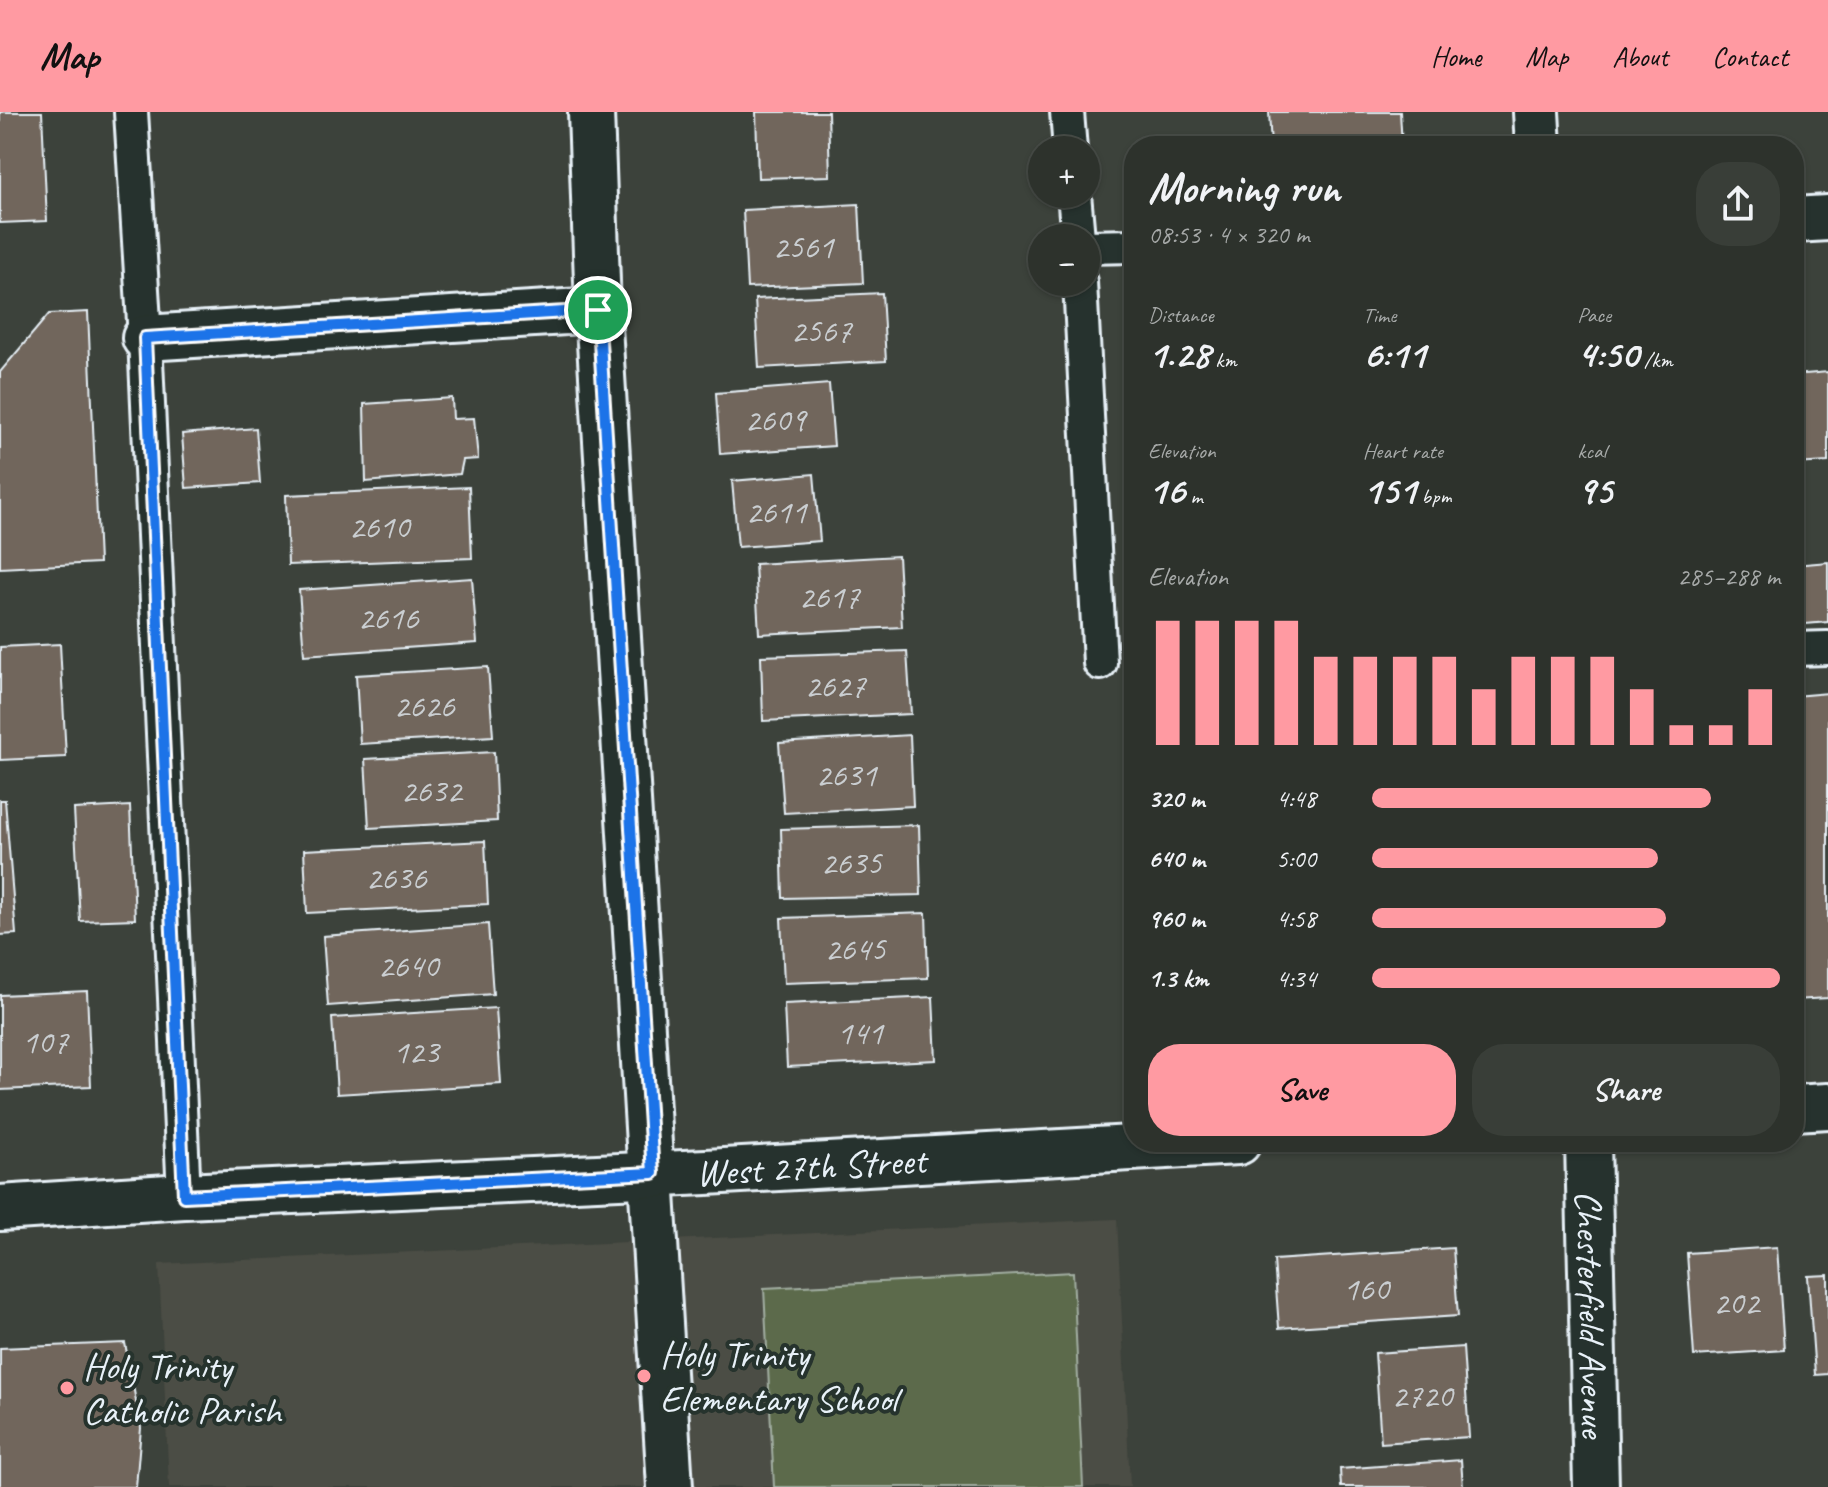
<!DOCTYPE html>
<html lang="en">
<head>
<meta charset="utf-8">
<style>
  :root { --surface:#2d322c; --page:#393e38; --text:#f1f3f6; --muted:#a7aaa9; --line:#484d48; --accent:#ff9aa2 }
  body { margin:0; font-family:Caveat,sans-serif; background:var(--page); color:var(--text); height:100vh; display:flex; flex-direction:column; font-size:30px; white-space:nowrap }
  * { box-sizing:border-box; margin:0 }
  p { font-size:26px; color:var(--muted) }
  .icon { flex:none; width:44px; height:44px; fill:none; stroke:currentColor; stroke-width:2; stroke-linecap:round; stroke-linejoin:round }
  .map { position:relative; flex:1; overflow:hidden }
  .panel { position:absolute; left:1124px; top:24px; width:680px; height:1016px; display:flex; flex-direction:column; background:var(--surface); border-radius:32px; box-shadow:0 2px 6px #0004,0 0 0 2px var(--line) }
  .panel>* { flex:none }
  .controls { position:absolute; left:1028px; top:24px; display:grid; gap:16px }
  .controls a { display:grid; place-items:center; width:72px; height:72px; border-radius:50%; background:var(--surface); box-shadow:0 2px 6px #0004,0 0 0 2px var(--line); font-size:40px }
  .pin { position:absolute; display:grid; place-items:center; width:68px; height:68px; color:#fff; margin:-34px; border:4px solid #fff; border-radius:50%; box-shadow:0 2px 8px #0007 }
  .round { display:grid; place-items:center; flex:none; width:84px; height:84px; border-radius:32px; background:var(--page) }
  .headline { display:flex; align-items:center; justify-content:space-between; height:136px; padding:0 24px }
  h1 { font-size:44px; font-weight:700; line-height:60px }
  .figures { display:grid; grid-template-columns:repeat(3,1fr); gap:12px; height:136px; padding:8px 24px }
  .figures div { display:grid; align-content:center }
  .figures b { font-size:40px; font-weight:700 }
  .figures small { font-size:22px; font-weight:400 }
  .figures p { font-size:22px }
  .chart { height:224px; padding:16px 24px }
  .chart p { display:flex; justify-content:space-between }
  .chart svg { width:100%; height:144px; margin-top:8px; stroke:var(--accent); stroke-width:6 }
  .action { display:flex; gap:16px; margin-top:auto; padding:16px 24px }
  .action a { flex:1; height:92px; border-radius:32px; background:var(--accent); color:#111; font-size:32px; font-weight:700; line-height:92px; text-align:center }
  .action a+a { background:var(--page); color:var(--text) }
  ul { padding:0 24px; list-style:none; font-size:26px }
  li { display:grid; grid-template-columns:128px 96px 1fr; align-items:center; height:60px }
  li i { height:20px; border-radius:10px; background:var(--accent) }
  header { display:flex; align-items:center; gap:48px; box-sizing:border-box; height:112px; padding:0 40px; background:var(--accent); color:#111 }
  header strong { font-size:38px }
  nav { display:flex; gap:44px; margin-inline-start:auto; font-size:28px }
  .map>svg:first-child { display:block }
  .built { fill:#4c4d45 }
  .green { fill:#5c6b4c; stroke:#a2aea2; stroke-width:2 }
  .building { fill:#71665b; stroke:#e8f1f8; stroke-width:2 }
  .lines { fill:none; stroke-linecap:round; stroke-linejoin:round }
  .service-casing { stroke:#e8f1f8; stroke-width:38 }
  .minor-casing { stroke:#e8f1f8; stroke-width:50 }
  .service { stroke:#26332d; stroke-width:32 }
  .minor { stroke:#26332d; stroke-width:44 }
  .route-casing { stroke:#fff; stroke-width:16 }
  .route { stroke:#1a73e8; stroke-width:10 }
  .poi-dot { fill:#ff9aa2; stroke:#26332d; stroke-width:3 }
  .labels { text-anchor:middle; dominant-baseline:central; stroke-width:8; stroke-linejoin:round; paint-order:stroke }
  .number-label { font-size:34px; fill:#caced1 }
  .street-label { font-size:38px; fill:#e8f1f8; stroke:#26332d }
  .poi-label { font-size:38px; fill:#e8f1f8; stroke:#26332d; text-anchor:start }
</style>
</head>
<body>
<header>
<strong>Map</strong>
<nav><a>Home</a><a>Map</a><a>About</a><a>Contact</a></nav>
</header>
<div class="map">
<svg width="1828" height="1375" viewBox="0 0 1828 1375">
  <rect width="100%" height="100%" fill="#3c423b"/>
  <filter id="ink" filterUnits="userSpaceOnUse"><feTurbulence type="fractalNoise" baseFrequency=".0125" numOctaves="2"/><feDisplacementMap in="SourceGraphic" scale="16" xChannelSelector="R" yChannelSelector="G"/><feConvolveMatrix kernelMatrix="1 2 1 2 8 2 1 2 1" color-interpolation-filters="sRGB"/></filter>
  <g filter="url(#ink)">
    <path class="built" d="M 1117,1107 L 1130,1375 L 169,1375 L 159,1152 Z"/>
    <path class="green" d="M 1073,1160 L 1083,1375 L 774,1375 L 764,1176 Z"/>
    <path class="building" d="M 0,0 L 42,0 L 47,109 L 0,111 Z
      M 756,0 L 828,0 L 830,64 L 758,66 Z
      M 1269,0 L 1400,0 L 1402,34 L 1271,34 Z
      M 859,92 L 863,171 L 747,176 L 743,98 Z
      M 882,181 L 886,249 L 759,256 L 755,187 Z
      M 88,200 L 99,451 L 0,456 L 0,260 L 49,202 Z
      M 1828,260 L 1828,350 L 1794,352 L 1794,263 Z
      M 829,272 L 834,334 L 720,342 L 716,281 Z
      M 452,286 L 453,307 L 474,306 L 478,347 L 463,348 L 460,362 L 366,370 L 364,292 Z
      M 256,316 L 260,371 L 186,376 L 182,322 Z
      M 814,362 L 820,429 L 738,435 L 732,369 Z
      M 469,375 L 472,446 L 288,453 L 286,383 Z
      M 898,444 L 902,515 L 759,522 L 755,452 Z
      M 1828,450 L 1828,510 L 1794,513 L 1794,453 Z
      M 472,466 L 477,531 L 304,543 L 299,478 Z
      M 60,532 L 66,645 L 0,648 L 0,535 Z
      M 907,539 L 911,602 L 763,609 L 761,544 Z
      M 488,555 L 493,624 L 360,632 L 356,563 Z
      M 1828,581 L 1828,886 L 1794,888 L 1794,584 Z
      M 910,623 L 913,694 L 784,701 L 779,631 Z
      M 494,640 L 497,709 L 369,716 L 365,647 Z
      M 0,688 L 5,688 L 16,822 L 0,823 Z
      M 130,694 L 135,807 L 80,809 L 74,697 Z
      M 919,713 L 921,783 L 783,786 L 781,717 Z
      M 485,729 L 488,792 L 307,801 L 304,738 Z
      M 926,801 L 928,866 L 784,871 L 781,806 Z
      M 488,812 L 493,882 L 328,894 L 323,824 Z
      M 87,879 L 91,974 L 0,978 L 0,883 Z
      M 933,885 L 936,948 L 787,955 L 784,892 Z
      M 496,896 L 501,972 L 337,982 L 332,906 Z
      M 1777,1135 L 1784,1238 L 1694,1244 L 1687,1141 Z
      M 1453,1136 L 1458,1204 L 1279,1216 L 1274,1148 Z
      M 1828,1163 L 1828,1262 L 1815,1263 L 1808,1164 Z
      M 125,1231 L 141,1316 L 136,1375 L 0,1375 L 0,1236 Z
      M 1463,1235 L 1469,1325 L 1381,1331 L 1375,1241 Z
      M 1461,1348 L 1463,1375 L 1341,1375 L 1340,1357 Z"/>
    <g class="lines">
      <g class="service-casing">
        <path id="service" d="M 131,0 L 145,226 L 184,1084
          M 1067,0 L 1070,38
          M 1074,82 L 1078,126
          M 1086,135 L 1134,134
          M 1080,170 L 1100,551
          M 1794,537 L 1828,536"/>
      </g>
      <g class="minor-casing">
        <g id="minor">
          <path d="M 591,0 L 598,198 L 670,1375"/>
          <path d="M 1536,0 L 1538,34"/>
          <path d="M 1794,108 L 1828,106"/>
          <path d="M 145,226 L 598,198"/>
          <path d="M 1794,996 L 1828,994"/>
          <path id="s1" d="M 1588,1030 L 1596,1375"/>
          <path id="s2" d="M 0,1096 L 184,1084 L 706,1060 L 1238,1030"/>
        </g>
      </g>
      <use href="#service" class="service"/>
      <use href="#minor" class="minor"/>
    </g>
  </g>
  <g class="lines" filter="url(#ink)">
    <g class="route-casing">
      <path id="route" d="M 598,198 L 653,1061 L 184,1084 L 145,226 Z"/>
    </g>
    <use href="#route" class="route"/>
  </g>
  <g class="poi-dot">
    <circle cx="644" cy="1264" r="8"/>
    <circle cx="67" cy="1276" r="8"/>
  </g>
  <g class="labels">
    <g class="number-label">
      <text x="803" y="134">2561</text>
      <text x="821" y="218">2567</text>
      <text x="775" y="307">2609</text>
      <text x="776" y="399">2611</text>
      <text x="379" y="414">2610</text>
      <text x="829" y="484">2617</text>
      <text x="388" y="505">2616</text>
      <text x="835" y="573">2627</text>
      <text x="424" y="593">2626</text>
      <text x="846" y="662">2631</text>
      <text x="431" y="678">2632</text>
      <text x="851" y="750">2635</text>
      <text x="396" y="765">2636</text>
      <text x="855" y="836">2645</text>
      <text x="408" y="853">2640</text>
      <text x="860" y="920">141</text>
      <text x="45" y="929">107</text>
      <text x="416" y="939">123</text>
      <text x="1366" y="1176">160</text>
      <text x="1736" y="1190">202</text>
      <text x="1422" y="1283">2720</text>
    </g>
    <g class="street-label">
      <text stroke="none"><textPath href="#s2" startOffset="812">West 27th Street</textPath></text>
      <text stroke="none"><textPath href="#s1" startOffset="172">Chesterfield Avenue</textPath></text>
    </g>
    <g class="poi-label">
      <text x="660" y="1242">Holy Trinity<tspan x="660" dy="44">Elementary School</tspan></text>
      <text x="83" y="1254">Holy Trinity<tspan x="83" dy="44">Catholic Parish</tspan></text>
    </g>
  </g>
</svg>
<div class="controls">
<a>+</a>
<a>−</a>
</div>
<div class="pin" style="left:598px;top:198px;background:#1e9e55"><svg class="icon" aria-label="arrive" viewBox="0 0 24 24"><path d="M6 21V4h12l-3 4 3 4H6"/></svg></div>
<section class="panel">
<div class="headline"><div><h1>Morning run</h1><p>08:53 · 4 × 320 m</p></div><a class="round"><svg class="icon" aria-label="share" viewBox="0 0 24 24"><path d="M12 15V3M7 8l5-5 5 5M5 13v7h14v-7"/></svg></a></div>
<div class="figures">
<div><p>Distance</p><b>1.28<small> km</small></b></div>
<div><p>Time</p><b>6:11</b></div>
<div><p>Pace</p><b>4:50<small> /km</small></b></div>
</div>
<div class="figures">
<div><p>Elevation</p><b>16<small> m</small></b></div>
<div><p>Heart rate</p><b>151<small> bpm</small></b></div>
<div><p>kcal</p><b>95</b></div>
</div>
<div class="chart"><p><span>Elevation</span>285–288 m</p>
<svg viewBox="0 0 160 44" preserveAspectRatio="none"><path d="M5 44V6M15 44V6M25 44V6M35 44V6M45 44V17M55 44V17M65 44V17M75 44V17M85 44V27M95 44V17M105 44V17M115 44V17M125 44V27M135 44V38M145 44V38M155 44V27"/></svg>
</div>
<ul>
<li><b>320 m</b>4:48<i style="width:83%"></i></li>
<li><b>640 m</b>5:00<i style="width:70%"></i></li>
<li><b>960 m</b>4:58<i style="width:72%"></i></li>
<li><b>1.3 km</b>4:34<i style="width:100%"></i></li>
</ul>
<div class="action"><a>Save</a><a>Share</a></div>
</section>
</div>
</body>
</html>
